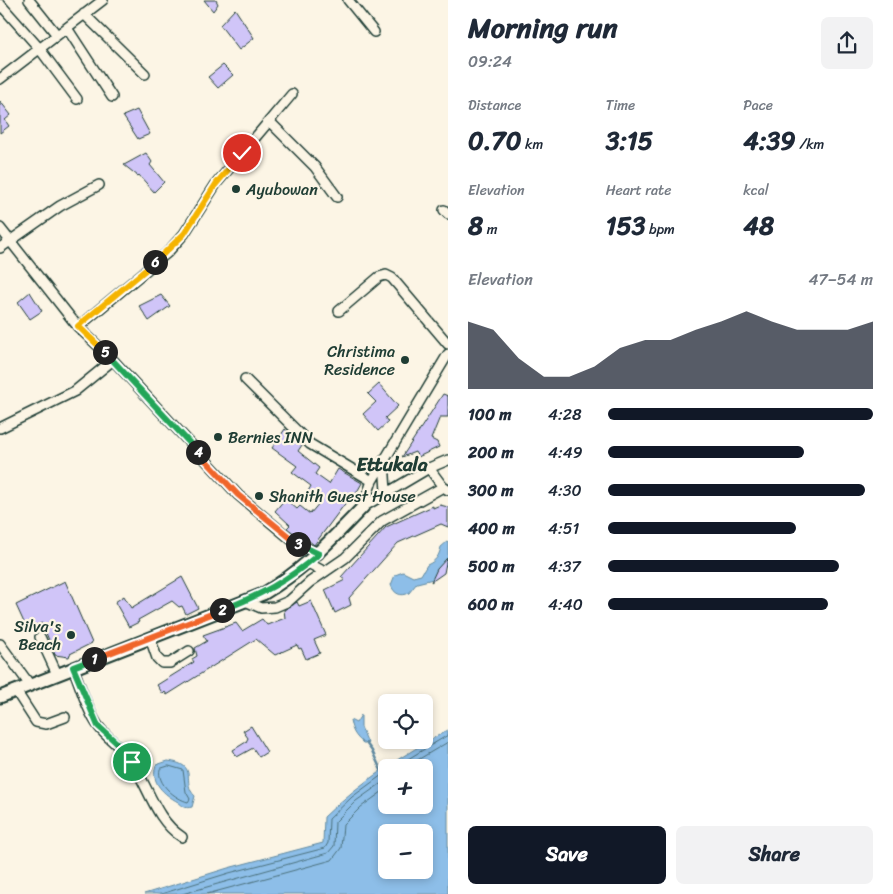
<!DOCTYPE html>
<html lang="en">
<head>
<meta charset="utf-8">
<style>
  :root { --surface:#fff; --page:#f2f2f3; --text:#1f2937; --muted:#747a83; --accent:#111827 }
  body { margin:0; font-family:Sriracha,sans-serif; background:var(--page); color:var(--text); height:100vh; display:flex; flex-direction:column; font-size:19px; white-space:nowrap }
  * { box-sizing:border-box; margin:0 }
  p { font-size:16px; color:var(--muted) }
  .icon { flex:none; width:28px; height:28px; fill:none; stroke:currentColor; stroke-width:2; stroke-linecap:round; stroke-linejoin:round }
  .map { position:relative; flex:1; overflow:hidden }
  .sheet { display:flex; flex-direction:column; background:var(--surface); width:445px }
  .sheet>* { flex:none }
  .controls { position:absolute; left:378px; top:694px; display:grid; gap:10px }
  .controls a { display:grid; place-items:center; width:55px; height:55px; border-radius:8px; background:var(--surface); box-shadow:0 2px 8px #0003; font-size:25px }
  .pin { position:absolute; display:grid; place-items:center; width:42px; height:42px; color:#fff; margin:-21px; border:2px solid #fff; border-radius:50%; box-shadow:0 1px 5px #0007 }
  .km { position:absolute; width:25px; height:25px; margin:-12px; border-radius:50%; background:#222; color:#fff; font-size:14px; line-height:25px; text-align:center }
  .round { display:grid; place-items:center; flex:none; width:52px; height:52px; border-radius:8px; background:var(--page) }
  .headline { display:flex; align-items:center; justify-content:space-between; height:85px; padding:0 20px }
  h1 { font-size:28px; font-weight:700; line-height:38px }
  .metrics { display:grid; grid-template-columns:repeat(3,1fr); gap:8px; height:85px; padding:5px 20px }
  .metrics div { display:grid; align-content:center }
  .metrics b { font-size:25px; font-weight:700 }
  .metrics small { font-size:14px; font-weight:400 }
  .metrics p { font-size:14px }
  .chart { height:140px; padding:10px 20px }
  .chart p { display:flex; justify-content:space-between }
  .chart svg { width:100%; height:90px; margin-top:5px; fill:var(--accent); opacity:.7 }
  .action { display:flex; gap:10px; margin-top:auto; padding:10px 20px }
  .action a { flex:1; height:58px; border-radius:8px; background:var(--accent); color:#fff; font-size:20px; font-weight:700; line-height:58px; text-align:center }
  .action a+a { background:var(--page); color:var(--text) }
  ul { padding:0 20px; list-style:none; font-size:16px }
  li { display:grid; grid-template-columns:80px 60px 1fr; align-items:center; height:38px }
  li i { height:12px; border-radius:6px; background:var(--accent) }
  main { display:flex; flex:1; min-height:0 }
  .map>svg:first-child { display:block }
  .water { fill:#8dbee8; stroke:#618aa0; fill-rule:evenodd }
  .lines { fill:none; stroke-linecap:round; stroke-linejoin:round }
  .shore { stroke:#4b717c; stroke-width:1 }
  .stream { stroke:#618aa0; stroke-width:2.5 }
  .building { fill:#d0c5f8; stroke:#1f3d34 }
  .minor-casing { stroke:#1f3d34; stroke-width:12 }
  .major-casing { stroke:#1f3d34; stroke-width:15 }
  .minor { stroke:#fcf5e5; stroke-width:9 }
  .major { stroke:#fcf5e5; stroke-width:11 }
  .split-1-casing { stroke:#fff; stroke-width:10 }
  .split-2-casing { stroke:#fff; stroke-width:10 }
  .split-3-casing { stroke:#fff; stroke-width:10 }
  .split-4-casing { stroke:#fff; stroke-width:10 }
  .split-5-casing { stroke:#fff; stroke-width:10 }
  .split-6-casing { stroke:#fff; stroke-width:10 }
  .split-7-casing { stroke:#fff; stroke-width:10 }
  .split-1 { stroke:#22a559; stroke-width:6 }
  .split-2 { stroke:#f0652b; stroke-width:6 }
  .split-3 { stroke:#22a559; stroke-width:6 }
  .split-4 { stroke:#f0652b; stroke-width:6 }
  .split-5 { stroke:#22a559; stroke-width:6 }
  .split-6 { stroke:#f5b400; stroke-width:6 }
  .split-7 { stroke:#f5b400; stroke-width:6 }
  .poi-dot { fill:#1f3d34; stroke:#fcf5e5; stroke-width:2 }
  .labels { text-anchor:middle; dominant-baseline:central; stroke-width:4.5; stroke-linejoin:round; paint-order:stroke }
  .poi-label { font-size:16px; fill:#1f3d34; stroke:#fcf5e5; text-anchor:start }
  .quarter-label { font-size:19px; font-weight:bold; fill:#1f3d34; stroke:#fcf5e5 }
</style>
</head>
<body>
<main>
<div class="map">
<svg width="448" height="894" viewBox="0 0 448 894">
  <rect width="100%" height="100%" fill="#fcf5e5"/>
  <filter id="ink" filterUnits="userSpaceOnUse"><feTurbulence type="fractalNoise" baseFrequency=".02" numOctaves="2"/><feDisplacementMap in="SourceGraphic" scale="10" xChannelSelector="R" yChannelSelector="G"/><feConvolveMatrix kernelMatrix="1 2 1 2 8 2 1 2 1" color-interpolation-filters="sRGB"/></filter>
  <g filter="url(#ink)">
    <path class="water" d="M 448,541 L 448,565 L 442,567 L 433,579 L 417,583 L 409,593 C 401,597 394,594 391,585 L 395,575 L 403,572 L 413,577 L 421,575 L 427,565 C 436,561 439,556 441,547 Z
      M 361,715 L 361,727 L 368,743 L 363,743 C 355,736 352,731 350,720 L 356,723 Z
      M 448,730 L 448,894 L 144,894 L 228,868 L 323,843 L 324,817 C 361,781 403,755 448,730 ZM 386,768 L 424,768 L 424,805 L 386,805 ZM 424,832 L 424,870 L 386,870 L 386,832 Z
      M 168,761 C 201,765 180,782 195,796 L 192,807 C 185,809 183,806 178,802 C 164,794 150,783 156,765 Z"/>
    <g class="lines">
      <path class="shore" d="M 169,766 L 183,770 L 186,792 L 190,799 L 188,802 C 176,799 156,784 160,769 Z
        M 393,768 L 448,735
        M 404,768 L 448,742
        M 161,894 L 229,873 L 325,848 L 328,843 L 329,819 L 352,797 L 386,772
        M 182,894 L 328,853 L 334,846 L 335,822 L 356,801 L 386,780
        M 207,894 L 332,860 L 341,848 L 343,825 L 361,807 L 386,789"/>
      <path class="stream" d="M 366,743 L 372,751 L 381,770"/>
    </g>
    <path class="building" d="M 204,0 L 216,0 L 218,4 L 213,11 Z
      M 235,9 L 254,38 L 239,50 L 220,25 Z
      M 223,65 L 233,75 L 218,88 L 208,77 Z
      M 0,101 L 11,115 L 5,120 L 9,126 L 0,133 Z
      M 137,110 L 150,134 L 138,139 L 123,116 Z
      M 146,153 L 152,162 L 150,165 L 164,182 L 154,192 L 139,175 L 138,176 L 124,165 Z
      M 30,292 L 42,311 L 30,319 L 18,302 Z
      M 161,295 L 170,306 L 149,321 L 139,306 Z
      M 379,384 L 398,406 L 385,418 L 388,422 L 378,431 L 363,414 L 376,402 L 368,394 Z
      M 443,394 L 448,396 L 448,417 L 440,417 L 431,439 L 437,442 L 439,447 L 418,457 L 415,452 L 402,457 Z
      M 285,429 L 302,445 L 298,451 L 319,468 L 315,474 L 329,484 L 338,469 L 362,483 L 353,499 L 350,497 L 314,545 L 301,534 L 299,537 L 287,528 L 290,525 L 275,511 L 285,499 L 297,509 L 300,506 L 310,514 L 320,502 L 307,493 L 311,486 L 292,472 L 297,466 L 272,448 Z
      M 440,505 L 448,507 L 448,527 L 441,524 L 398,543 L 349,598 L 351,605 L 335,613 L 325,590 L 345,580 L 341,577 L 386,527 L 433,506 L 433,508 Z
      M 447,558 L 444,573 L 431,582 L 437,569 Z
      M 182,577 L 198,608 L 186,614 L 182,606 L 179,607 L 172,601 L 138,620 L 139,622 L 129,627 L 115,602 L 124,596 L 131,608 Z
      M 65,581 L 92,643 L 70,654 L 69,657 L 55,655 L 42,623 L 27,629 L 16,605 Z
      M 311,601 L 326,635 L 314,640 L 320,653 L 306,659 L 301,648 L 299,649 L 297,645 L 275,655 L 256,639 L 167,695 L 165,692 L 163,694 L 157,685 L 194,662 L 192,659 L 197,656 L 195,648 L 207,641 L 203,635 L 236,623 L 242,631 L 262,619 L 267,625 L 285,618 L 284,610 L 297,602 L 299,606 Z
      M 251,726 L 267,752 L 259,757 L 253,748 L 237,757 L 233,750 L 246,742 L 248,738 L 243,731 Z"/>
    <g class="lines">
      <g class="minor-casing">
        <path id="minor" d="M 29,0 L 57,35
          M 348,0 L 374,32
          M 0,4 L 39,48 L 77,99
          M 84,14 L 145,74
          M 67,28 L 112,97
          M 0,79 L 103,0
          M 269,121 L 315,167 L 337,197
          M 444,210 L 448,214
          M 0,228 L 78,327 L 113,360 L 238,495 L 294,542 L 319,554
          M 0,248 L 60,206 L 99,185
          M 339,311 L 379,277 L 386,275 L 392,278 L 448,344
          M 78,327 L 167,253 L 184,234 L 216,184 L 292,94
          M 245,379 L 310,444 L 372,481
          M 0,428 L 75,391 L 113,360
          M 384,460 L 386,492
          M 429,468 L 443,487 L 448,490
          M 363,507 L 372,481 L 448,354
          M 363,507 L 429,468 L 448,460
          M 308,563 L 325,572
          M 245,601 L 261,608 L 275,607 L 289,601 L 310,582 L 345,558 L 382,521 L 443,487
          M 40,637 L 57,674
          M 150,638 L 157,658 L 162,663 L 170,663 L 189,651
          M 0,644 L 30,685
          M 73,667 C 80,685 88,713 99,727 C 109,740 122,747 131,761 C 148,785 155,820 182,837
          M 16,691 L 36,722 L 46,724 L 65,717"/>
      </g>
      <g class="major-casing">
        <path id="major" d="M 0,697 L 263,594 C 305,569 329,542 363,507"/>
      </g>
      <use href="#minor" class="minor"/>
      <use href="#major" class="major"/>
    </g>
  </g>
  <g class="lines" filter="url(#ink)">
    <g class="split-1-casing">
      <path id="split-1" d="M 94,659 L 73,667 L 98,726 L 118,744 L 132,762"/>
    </g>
    <g class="split-2-casing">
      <path id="split-2" d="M 94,659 L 222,610"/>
    </g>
    <g class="split-3-casing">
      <path id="split-3" d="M 222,610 C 261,595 287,581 319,554 L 298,544"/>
    </g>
    <g class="split-4-casing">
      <path id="split-4" d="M 198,452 L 238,495 L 298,544"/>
    </g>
    <g class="split-5-casing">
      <path id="split-5" d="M 105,352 L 198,452"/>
    </g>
    <g class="split-6-casing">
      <path id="split-6" d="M 105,352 L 78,326 L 155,262"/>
    </g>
    <g class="split-7-casing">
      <path id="split-7" d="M 155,262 L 184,234 L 216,184 L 242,153"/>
    </g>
    <use href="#split-1" class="split-1"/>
    <use href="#split-2" class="split-2"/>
    <use href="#split-3" class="split-3"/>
    <use href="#split-4" class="split-4"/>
    <use href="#split-5" class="split-5"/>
    <use href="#split-6" class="split-6"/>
    <use href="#split-7" class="split-7"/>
  </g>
  <g class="poi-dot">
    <circle cx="236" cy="189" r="5"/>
    <circle cx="405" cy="360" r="5"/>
    <circle cx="218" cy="437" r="5"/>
    <circle cx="259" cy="496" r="5"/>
    <circle cx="71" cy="635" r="5"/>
  </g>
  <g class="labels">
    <g class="poi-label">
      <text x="246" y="189">Ayubowan</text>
      <text x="395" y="351" text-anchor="end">Christima<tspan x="395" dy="18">Residence</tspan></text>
      <text x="228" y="437">Bernies INN</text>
      <text x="269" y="496">Shanith Guest House</text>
      <text x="61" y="626" text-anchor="end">Silva's<tspan x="61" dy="18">Beach</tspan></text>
    </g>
    <g class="quarter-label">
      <text x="392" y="464">Ettukala</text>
    </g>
  </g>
</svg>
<div class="controls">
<a><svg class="icon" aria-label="locate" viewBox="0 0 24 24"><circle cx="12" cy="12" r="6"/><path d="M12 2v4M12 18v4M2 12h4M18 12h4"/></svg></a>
<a>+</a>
<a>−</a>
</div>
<div class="pin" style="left:132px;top:762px;background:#1e9e55"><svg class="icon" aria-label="arrive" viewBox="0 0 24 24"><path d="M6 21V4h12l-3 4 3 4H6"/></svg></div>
<div class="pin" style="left:242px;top:153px;background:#d93025"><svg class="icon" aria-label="check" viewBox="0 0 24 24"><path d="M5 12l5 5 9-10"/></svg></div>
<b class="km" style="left:94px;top:659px">1</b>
<b class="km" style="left:222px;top:610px">2</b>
<b class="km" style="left:298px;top:544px">3</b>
<b class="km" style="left:198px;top:452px">4</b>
<b class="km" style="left:105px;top:352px">5</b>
<b class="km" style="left:155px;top:262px">6</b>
</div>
<section class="sheet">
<div class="headline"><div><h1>Morning run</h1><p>09:24</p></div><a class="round"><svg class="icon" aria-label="share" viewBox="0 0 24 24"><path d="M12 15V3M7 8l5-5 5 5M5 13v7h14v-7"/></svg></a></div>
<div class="metrics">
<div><p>Distance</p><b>0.70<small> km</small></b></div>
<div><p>Time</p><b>3:15</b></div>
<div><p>Pace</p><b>4:39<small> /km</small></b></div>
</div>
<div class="metrics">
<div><p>Elevation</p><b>8<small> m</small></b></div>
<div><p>Heart rate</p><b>153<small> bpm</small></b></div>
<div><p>kcal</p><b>48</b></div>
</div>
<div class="chart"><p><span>Elevation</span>47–54 m</p>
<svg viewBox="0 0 160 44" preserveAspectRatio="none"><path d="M0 44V11L10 15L20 29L30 38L40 38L50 33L60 24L70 20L80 20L90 15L100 11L110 6L120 11L130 15L140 15L150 15L160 11V44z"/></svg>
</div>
<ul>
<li><b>100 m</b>4:28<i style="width:100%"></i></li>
<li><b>200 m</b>4:49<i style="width:74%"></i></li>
<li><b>300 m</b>4:30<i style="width:97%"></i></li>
<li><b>400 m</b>4:51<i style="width:71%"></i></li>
<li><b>500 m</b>4:37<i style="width:87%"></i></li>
<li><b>600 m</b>4:40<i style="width:83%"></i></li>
</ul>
<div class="action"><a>Save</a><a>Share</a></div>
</section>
</main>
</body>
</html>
